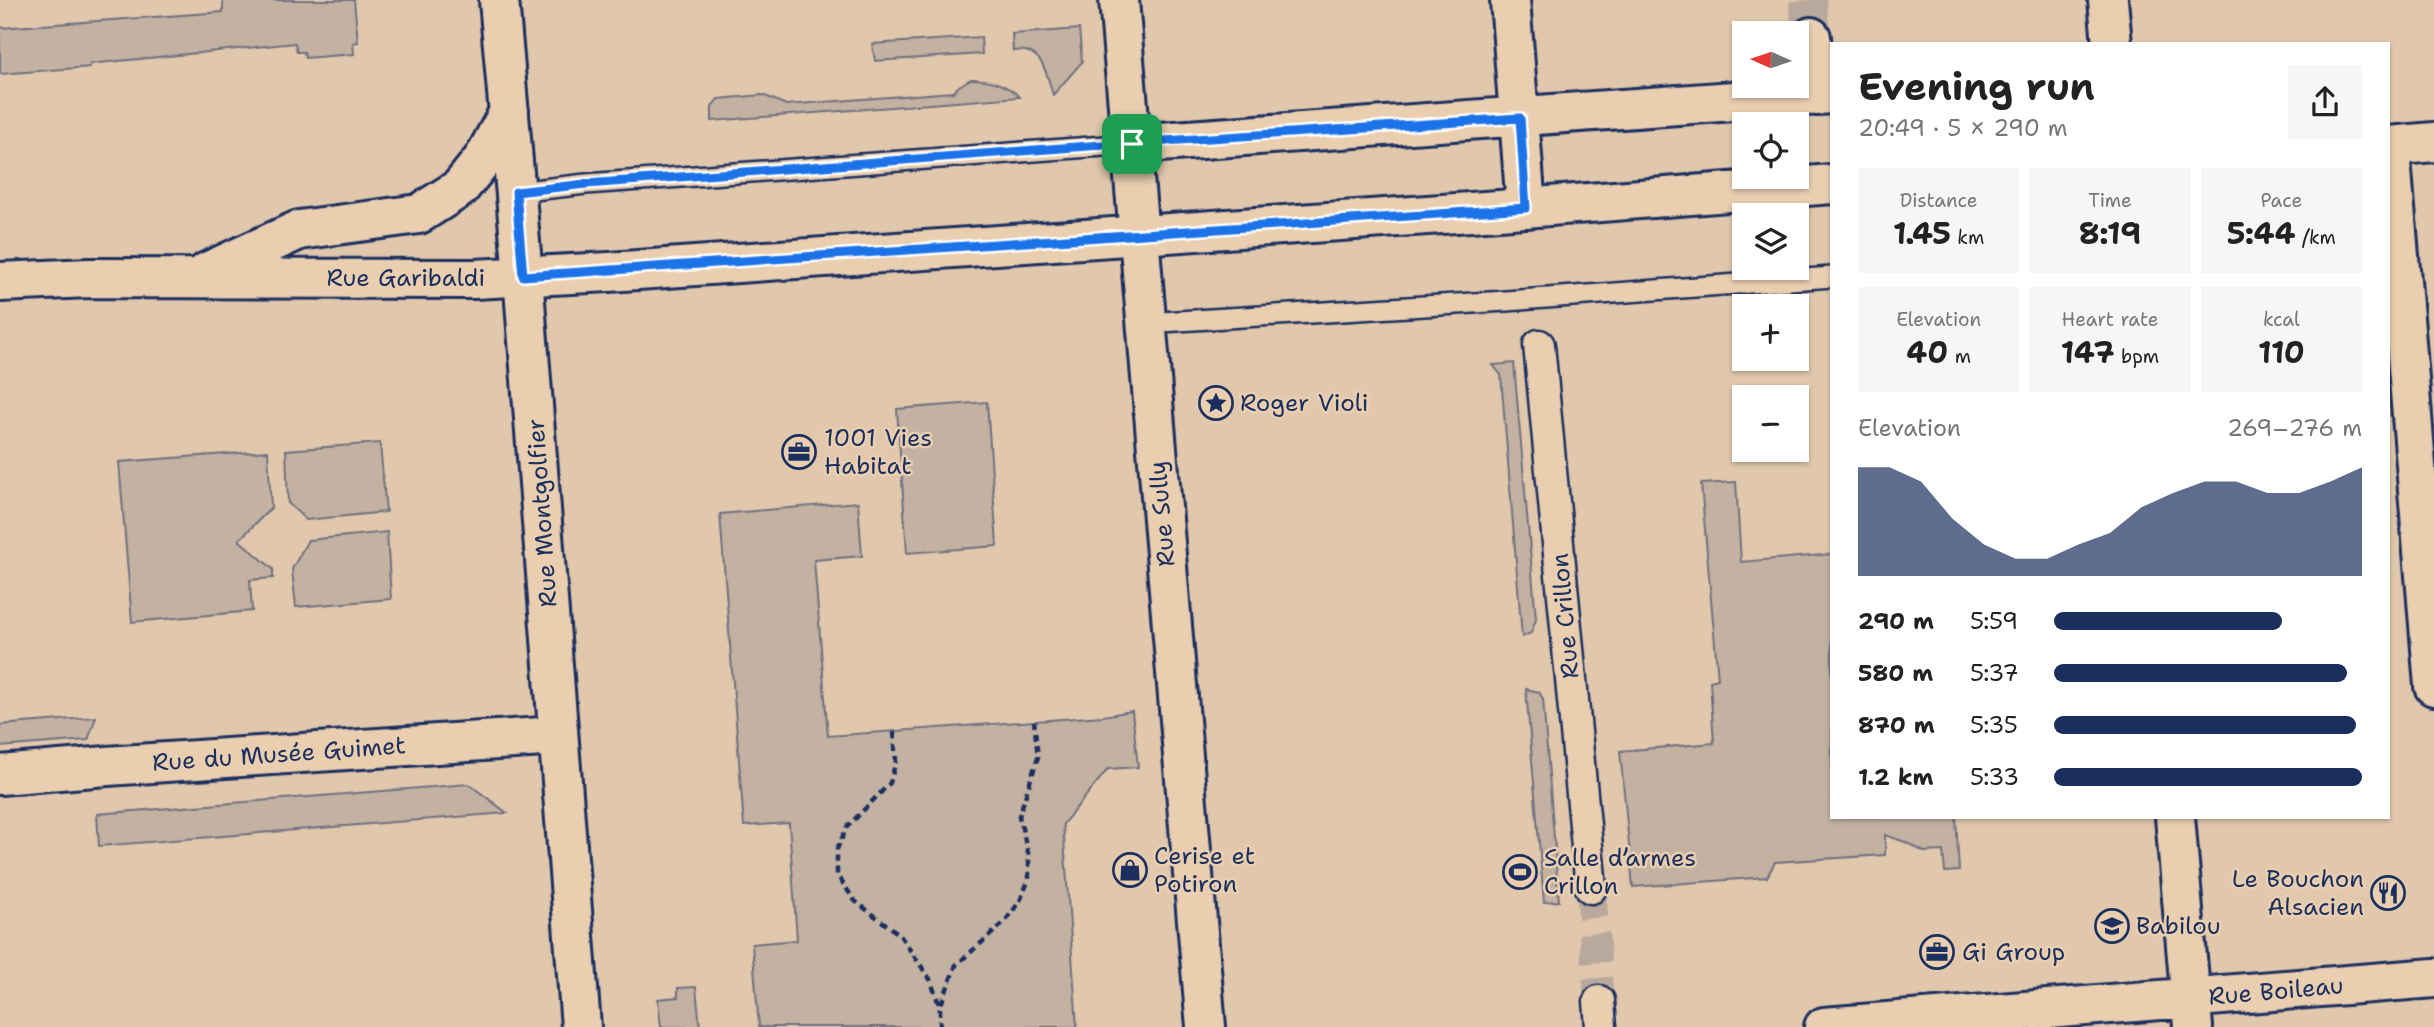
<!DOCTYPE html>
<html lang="en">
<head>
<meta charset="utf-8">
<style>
  :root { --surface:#fff; --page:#f6f6f6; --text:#222; --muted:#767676; --accent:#1b2f5e }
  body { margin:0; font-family:"Shantell Sans",sans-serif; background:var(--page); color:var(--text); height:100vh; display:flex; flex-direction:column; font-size:26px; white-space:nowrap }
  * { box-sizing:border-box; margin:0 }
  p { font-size:23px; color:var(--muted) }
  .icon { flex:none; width:38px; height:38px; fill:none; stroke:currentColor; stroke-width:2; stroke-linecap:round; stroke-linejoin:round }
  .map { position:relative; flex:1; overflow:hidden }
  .drawer { position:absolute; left:1830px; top:42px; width:560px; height:777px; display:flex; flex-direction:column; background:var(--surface); border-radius:0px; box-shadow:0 2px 5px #0004 }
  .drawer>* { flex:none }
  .needle { width:46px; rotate:273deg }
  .buttons { position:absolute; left:1732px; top:21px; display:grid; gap:14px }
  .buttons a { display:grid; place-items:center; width:77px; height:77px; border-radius:0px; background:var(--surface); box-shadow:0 2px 5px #0004; font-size:35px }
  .pin { position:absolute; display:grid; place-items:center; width:60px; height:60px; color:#fff; margin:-30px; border-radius:14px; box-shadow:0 4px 10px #0006 }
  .round { display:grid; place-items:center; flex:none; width:74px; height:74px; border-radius:0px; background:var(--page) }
  .summary { display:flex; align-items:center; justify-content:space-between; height:119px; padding:0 28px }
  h1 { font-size:38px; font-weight:700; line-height:52px }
  .stats { display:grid; grid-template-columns:repeat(3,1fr); gap:10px; height:119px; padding:7px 28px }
  .stats div { display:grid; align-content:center; border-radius:0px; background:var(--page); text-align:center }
  .stats b { font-size:30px; font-weight:700 }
  .stats small { font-size:19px; font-weight:400 }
  .stats p { font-size:19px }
  .chart { height:196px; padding:14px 28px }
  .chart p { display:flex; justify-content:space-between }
  .chart svg { width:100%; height:126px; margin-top:7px; fill:var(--accent); opacity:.7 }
  ul { padding:0 28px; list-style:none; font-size:23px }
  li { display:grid; grid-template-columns:112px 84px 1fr; align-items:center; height:52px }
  li i { height:18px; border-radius:9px; background:var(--accent) }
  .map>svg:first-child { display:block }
  .green { fill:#c3b2a1; stroke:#6f7080; stroke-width:2 }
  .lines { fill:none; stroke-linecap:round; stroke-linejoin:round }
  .pedestrian-tunnel { stroke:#b9a99d; stroke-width:30; stroke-dasharray:30 15; stroke-linecap:butt }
  .minor-tunnel { stroke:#b9a99d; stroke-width:38; stroke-dasharray:38 19; stroke-linecap:butt }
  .service-casing { stroke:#1b2f5e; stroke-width:24 }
  .pedestrian-casing { stroke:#1b2f5e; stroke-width:35 }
  .minor-casing { stroke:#1b2f5e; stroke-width:44 }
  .secondary-casing { stroke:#1b2f5e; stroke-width:44 }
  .primary-casing { stroke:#1b2f5e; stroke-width:44 }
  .path { stroke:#1b2f5e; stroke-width:4.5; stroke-dasharray:7 5; stroke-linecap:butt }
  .service { stroke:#e9ceb0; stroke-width:19 }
  .pedestrian { stroke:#e9ceb0; stroke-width:30 }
  .minor { stroke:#e9ceb0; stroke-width:38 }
  .secondary { stroke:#e9ceb0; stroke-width:38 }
  .primary { stroke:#e9ceb0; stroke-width:38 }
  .route-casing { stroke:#fff; stroke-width:14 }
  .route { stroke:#1a73e8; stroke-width:9 }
  .labels { text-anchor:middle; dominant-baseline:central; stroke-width:5; stroke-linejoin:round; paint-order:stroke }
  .street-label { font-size:24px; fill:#1b2f5e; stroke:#e9ceb0 }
  .poi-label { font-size:24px; fill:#1b2f5e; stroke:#e9ceb0; text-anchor:start }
</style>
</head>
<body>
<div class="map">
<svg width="2434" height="1027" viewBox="0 0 2434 1027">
  <rect width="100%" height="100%" fill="#e1c8ad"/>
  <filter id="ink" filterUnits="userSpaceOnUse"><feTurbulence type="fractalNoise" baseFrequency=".0143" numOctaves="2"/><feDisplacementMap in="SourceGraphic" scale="14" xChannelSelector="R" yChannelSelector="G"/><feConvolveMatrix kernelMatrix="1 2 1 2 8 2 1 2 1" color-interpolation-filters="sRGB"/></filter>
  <g filter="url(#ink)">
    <path class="green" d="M 223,0 L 354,0 L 358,42 L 353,43 L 354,54 L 305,58 L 304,52 L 297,52 L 295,43 L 90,64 L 90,67 L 0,74 L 0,28 L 223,12 Z
      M 1079,29 L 1082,62 L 1053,95 C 1046,72 1043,47 1013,51 L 1012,34 Z
      M 981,37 L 982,54 L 875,61 L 872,44 Z
      M 971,79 C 991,79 1006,84 1020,97 L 712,121 L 712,107 L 718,99 L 763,95 L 786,105 L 953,92 L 959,86 Z
      M 1514,363 L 1536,619 L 1531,633 L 1522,637 L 1501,375 L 1493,365 Z
      M 987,402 L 997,546 L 907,553 L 897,409 Z
      M 380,443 L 386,512 L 306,520 L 288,503 L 286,450 Z
      M 268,451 L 271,508 L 239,540 L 273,569 L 273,578 L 250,580 L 252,611 L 132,622 L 119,462 Z
      M 1736,482 L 1741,562 L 1832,554 L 1832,817 L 1956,817 L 1959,871 L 1945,872 L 1943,851 L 1924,852 L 1905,842 L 1885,835 L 1885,855 L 1775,862 L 1767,877 L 1633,887 L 1620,751 L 1714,743 L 1710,681 L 1718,679 L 1701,484 Z
      M 858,502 L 862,556 L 814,560 L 828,736 L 1103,716 L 1132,711 L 1138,767 L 1108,769 L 1063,824 L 1077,1027 L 759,1027 L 752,944 L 797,940 L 789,823 L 744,826 L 720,514 Z
      M 387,532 L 391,599 L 296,607 L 292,569 L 308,540 Z
      M 1526,689 L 1539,692 L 1543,699 L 1559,901 L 1544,902 Z
      M 96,717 L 88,740 L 0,747 L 0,725 Z
      M 469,784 L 507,813 L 99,846 L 97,814 Z
      M 696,987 L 700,1027 L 661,1027 L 658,999 L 678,997 L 678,988 Z"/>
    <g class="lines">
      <path class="pedestrian-tunnel" d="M 1591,888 L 1599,1001"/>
      <path class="minor-tunnel" d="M 1808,0 L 1811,37"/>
      <g class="service-casing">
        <path id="service" d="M 516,192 L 586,184 L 1132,144
          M 1145,323 L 1506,301 L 1832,277"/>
      </g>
      <g class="pedestrian-casing">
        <path id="pedestrian" d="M 1539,345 L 1591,888
          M 1599,1001 L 1601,1027"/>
      </g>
      <g class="minor-casing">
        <path id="minor" d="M 1119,0 L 1206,1027
          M 1510,0 L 1526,208
          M 2108,0 L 2112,44
          M 1811,37 L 1816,96
          M 1132,144 L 1832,94
          M 2390,146 L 2434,686
          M 523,276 L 581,1027
          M 0,775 L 107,766 L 558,736
          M 2175,817 L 2193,1027
          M 1824,1027 L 2434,978"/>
      </g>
      <g class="secondary-casing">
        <path id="secondary" d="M 499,0 L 523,276"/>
      </g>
      <g class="primary-casing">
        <path id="primary" d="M 2389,146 L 2434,142
          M 207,272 L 299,230 L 419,214 L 460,188 L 484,158 L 509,112
          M 0,282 L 89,278 L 474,279 L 609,272 L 1499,210 L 1832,184"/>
      </g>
      <path class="path" d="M 894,732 L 896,761 L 890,783 L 847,827 L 837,849 L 837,875 L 855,901 L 899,934 L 930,979 L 940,1007
        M 940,1027 L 940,1007 L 956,965 L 1004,923 L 1020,901 L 1029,879 L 1029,857 L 1019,816 L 1038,757 L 1034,721"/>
      <use href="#service" class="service"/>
      <use href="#pedestrian" class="pedestrian"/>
      <use href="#minor" class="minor"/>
      <use href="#secondary" class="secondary"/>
      <use href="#primary" class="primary"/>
    </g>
  </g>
  <g class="lines" filter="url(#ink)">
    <g class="route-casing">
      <path id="route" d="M 1520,118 L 1526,208 L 523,276 L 516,192 L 586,184 L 1102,145 Z"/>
    </g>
    <use href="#route" class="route"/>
  </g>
  <defs>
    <g id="sight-ring" transform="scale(1.75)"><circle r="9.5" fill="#e9ceb0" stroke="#1b2f5e" stroke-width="1.5"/><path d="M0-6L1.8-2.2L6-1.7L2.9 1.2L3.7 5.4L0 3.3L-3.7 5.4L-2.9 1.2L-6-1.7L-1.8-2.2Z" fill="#1b2f5e"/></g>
    <g id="office-ring" transform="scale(1.75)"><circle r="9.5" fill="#e9ceb0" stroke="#1b2f5e" stroke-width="1.5"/><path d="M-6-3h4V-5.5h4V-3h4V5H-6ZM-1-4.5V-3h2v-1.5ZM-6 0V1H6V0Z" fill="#1b2f5e"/></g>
    <g id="shop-ring" transform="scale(1.75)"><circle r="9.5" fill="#e9ceb0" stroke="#1b2f5e" stroke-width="1.5"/><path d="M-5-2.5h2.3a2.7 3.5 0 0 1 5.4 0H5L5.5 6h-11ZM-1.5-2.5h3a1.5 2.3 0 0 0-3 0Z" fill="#1b2f5e"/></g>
    <g id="stadium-ring" transform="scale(1.75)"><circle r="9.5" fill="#e9ceb0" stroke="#1b2f5e" stroke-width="1.5"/><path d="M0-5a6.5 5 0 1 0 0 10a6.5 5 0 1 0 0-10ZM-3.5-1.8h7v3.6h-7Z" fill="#1b2f5e"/></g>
    <g id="restaurant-ring" transform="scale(1.75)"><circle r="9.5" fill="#e9ceb0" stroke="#1b2f5e" stroke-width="1.5"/><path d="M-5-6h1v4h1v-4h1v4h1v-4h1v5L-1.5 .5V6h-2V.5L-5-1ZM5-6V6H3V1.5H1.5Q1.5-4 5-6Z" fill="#1b2f5e"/></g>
    <g id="school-ring" transform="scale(1.75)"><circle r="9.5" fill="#e9ceb0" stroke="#1b2f5e" stroke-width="1.5"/><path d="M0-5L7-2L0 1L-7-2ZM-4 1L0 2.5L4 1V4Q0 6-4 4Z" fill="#1b2f5e"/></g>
  </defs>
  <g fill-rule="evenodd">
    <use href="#sight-ring" x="1216" y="403"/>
    <use href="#office-ring" x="799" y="452"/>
    <use href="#shop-ring" x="1130" y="870"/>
    <use href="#stadium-ring" x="1520" y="872"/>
    <use href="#restaurant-ring" x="2388" y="893"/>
    <use href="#school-ring" x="2112" y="926"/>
    <use href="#office-ring" x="1937" y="952"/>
  </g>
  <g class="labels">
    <g class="street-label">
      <text x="406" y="278">Rue Garibaldi</text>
      <text transform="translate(542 513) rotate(-94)">Rue Montgolfier</text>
      <text transform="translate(1162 514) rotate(-95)">Rue Sully</text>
      <text transform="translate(1565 616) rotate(-95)">Rue Crillon</text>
      <text transform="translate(279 754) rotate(-4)">Rue du Musée Guimet</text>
      <text transform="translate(2276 991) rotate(-5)">Rue Boileau</text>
    </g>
    <g class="poi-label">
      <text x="1240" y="403">Roger Violi</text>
      <text x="824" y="438">1001 Vies<tspan x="824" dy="28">Habitat</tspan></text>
      <text x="1154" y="856">Cerise et<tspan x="1154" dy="28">Potiron</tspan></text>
      <text x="1544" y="858">Salle d’armes<tspan x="1544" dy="28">Crillon</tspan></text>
      <text x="2364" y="879" text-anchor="end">Le Bouchon<tspan x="2364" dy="28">Alsacien</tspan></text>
      <text x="2136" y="926">Babilou</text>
      <text x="1962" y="952">Gi Group</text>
    </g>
  </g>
</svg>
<div class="buttons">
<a><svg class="needle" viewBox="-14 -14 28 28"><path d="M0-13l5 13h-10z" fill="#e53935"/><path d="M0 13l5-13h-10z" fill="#767676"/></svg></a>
<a><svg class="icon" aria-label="locate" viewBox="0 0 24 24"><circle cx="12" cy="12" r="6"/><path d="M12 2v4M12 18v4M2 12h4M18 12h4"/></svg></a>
<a><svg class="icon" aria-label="layers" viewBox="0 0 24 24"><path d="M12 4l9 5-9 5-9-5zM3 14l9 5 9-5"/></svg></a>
<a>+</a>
<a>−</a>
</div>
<div class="pin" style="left:1132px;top:144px;background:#1e9e55"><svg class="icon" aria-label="arrive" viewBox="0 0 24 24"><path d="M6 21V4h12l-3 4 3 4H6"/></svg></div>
<section class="drawer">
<div class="summary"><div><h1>Evening run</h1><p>20:49 · 5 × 290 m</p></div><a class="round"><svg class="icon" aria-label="share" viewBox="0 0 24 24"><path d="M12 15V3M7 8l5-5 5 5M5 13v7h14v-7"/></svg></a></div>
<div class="stats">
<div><p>Distance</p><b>1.45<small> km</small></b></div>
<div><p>Time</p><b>8:19</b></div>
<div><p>Pace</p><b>5:44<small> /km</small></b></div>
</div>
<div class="stats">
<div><p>Elevation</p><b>40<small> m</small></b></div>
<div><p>Heart rate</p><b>147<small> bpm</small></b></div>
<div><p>kcal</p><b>110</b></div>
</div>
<div class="chart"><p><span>Elevation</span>269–276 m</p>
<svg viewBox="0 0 160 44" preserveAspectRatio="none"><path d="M0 44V6L10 6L20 11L30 24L40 33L50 38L60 38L70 33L80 29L90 20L100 15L110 11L120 11L130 15L140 15L150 11L160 6V44z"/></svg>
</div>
<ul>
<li><b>290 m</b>5:59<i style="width:74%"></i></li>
<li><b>580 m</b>5:37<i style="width:95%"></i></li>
<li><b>870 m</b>5:35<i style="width:98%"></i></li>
<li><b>1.2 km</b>5:33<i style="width:100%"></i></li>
</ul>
</section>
</div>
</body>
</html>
